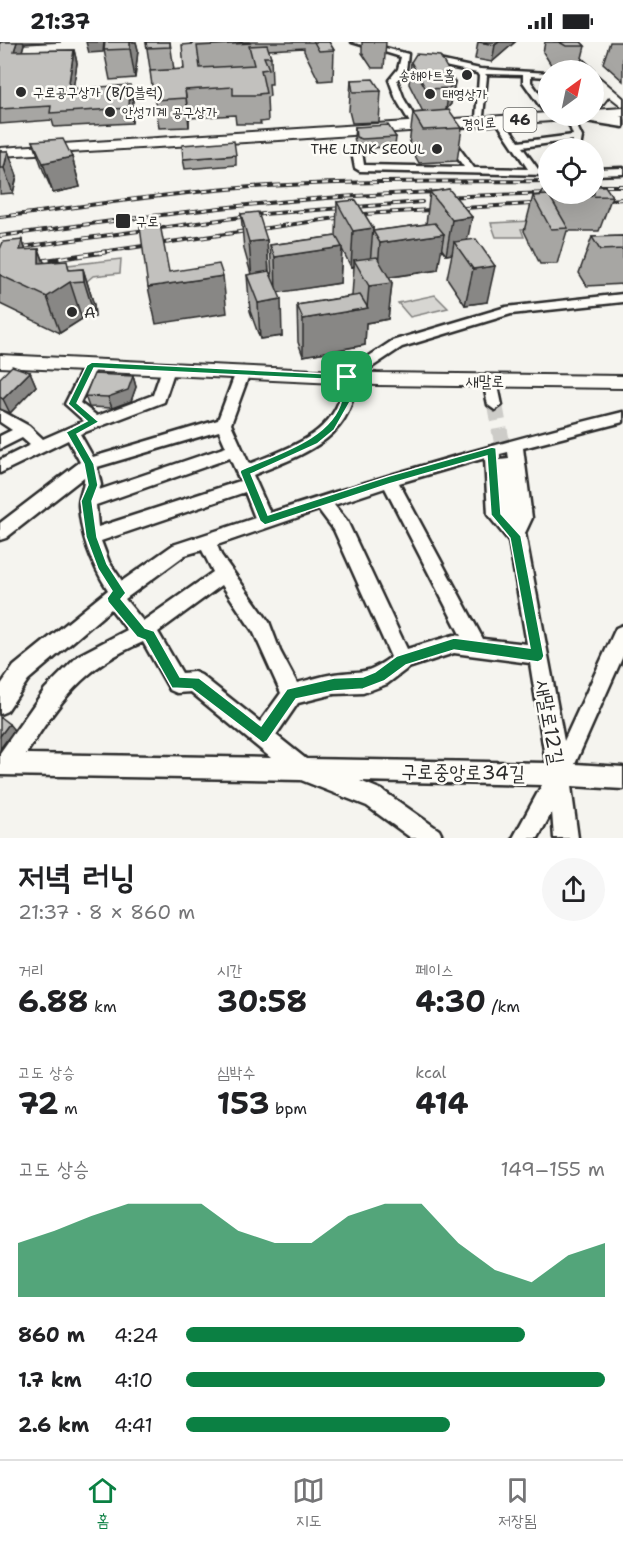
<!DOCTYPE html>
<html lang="ko">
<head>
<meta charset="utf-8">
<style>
  :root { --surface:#fff; --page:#f6f6f6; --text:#202124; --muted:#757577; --line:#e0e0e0; --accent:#0b8043 }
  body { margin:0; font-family:"Shantell Sans","Poor Story",sans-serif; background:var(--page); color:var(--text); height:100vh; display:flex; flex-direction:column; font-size:22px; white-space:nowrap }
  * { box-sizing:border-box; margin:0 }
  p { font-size:20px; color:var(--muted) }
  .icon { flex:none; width:33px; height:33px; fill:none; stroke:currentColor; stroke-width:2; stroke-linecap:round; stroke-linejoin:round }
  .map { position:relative; height:796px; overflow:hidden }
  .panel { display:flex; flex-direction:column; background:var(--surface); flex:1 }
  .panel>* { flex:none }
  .needle { width:39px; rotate:33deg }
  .fabs { position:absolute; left:538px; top:18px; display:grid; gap:12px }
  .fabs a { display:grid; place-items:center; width:66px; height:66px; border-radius:50%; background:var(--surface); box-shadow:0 6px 24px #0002; font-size:30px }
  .pin { position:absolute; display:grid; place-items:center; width:51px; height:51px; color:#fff; margin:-26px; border-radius:12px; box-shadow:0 3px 9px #0006 }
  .round { display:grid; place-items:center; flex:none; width:63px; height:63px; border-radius:32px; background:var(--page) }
  .summary { display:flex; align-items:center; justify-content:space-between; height:102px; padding:0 18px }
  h1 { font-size:33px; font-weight:700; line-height:45px }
  .figures { display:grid; grid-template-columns:repeat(3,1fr); gap:9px; height:102px; padding:6px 18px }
  .figures div { display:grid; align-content:center }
  .figures b { font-size:30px; font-weight:700 }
  .figures small { font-size:16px; font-weight:400 }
  .figures p { font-size:16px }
  .chart { height:168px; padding:12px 18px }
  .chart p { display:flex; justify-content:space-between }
  .chart svg { width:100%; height:108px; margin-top:6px; fill:var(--accent); opacity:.7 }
  ul { padding:0 18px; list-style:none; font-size:20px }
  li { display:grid; grid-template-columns:96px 72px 1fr; align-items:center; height:45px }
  li i { height:15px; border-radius:8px; background:var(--accent) }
  .status { display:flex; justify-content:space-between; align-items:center; height:42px; padding:0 30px; background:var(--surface); direction:ltr }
  .status svg { height:16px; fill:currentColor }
  .tab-bar { display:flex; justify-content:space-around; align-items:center; height:84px; border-top:2px solid var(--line); background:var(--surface); font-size:16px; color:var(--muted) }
  .tab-bar a { display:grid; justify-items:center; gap:3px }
  .tab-bar .on { color:var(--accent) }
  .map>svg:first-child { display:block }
  .green { fill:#d7d6d2; stroke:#81807e; stroke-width:1.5 }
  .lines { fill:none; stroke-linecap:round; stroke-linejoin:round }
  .minor-tunnel { stroke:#cdccc8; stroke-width:16; stroke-dasharray:16 8; stroke-linecap:butt }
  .minor-casing { stroke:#2b2b2b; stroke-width:5 }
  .tertiary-casing { stroke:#2b2b2b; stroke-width:4 }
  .secondary-casing { stroke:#2b2b2b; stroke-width:5 }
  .primary-casing { stroke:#2b2b2b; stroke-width:4 }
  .minor { fill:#fdfcf7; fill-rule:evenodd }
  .tertiary { fill:#fdfcf7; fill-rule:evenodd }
  .secondary { fill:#fdfcf7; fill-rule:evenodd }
  .primary { fill:#fdfcf7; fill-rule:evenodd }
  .rail-far1-casing { stroke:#2b2b2b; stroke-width:4 }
  .rail-casing { stroke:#2b2b2b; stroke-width:5 }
  .rail-far1 { stroke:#fdfcf7; stroke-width:2; stroke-dasharray:6; stroke-linecap:butt }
  .rail { stroke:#fdfcf7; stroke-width:3; stroke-dasharray:10; stroke-linecap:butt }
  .wall { fill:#a7a6a3; stroke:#2b2b2b; stroke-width:1.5 }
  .shaded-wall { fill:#888785; stroke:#2b2b2b; stroke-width:1.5 }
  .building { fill:#c2c1be; stroke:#2b2b2b; stroke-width:1.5 }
  .route { fill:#0b8043; stroke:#fff; stroke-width:1.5; fill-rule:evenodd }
  .poi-dot { fill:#2b2b2b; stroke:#fdfcf7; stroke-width:2 }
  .labels { text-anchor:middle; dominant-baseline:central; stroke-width:5; stroke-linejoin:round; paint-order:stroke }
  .far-poi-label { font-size:14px; fill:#2b2b2b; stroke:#fdfcf7; text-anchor:start }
  .far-street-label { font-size:14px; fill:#2b2b2b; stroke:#fdfcf7 }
  .shield { fill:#fdfcf7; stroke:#6a6a68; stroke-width:1.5 }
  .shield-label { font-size:15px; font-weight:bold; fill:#2b2b2b }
  .poi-label { font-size:16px; fill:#2b2b2b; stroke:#fdfcf7; text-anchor:start }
  .street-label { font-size:16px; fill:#2b2b2b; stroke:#fdfcf7 }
  .near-street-label { font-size:20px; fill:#2b2b2b; stroke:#fdfcf7 }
</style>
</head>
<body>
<div class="status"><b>21:37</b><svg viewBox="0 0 49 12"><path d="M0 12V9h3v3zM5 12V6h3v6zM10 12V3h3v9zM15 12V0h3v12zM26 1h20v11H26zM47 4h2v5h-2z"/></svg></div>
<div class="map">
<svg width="623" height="796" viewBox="0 0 623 796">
  <rect width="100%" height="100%" fill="#f5f4ef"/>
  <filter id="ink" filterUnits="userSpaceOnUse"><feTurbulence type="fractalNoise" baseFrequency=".0167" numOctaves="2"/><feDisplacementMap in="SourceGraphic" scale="12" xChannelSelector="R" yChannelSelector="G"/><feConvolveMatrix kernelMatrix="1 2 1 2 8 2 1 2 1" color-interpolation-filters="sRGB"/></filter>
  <g filter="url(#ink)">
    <path class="green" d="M 530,179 L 534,186 L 521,187 L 524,195 L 496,195 L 491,181 Z
      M 121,217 L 120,231 L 93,234 L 75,249 L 68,223 Z
      M 435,253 L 448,266 L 410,275 L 398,261 Z"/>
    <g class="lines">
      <path class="minor-tunnel" d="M 495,363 L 506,422"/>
      <g class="minor-casing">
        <path id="minor" d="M 352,0 L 363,0 L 408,12 L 406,28 L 397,38 L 404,57 L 420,84 L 419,86 L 412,84 L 396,57 L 389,38 L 398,27 L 401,15 Z
          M 425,15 L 480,27 L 549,31 L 549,35 L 531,34 L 531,40 L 549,65 L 542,67 L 523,40 L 523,33 L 485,32 L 487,34 L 483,74 L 476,76 L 479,34 L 477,31 L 422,19 Z
          M 566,74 L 572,74 L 582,95 L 580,106 L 572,106 L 573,98 L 522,105 L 538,127 L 549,127 L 549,133 L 360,129 L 355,126 L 352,110 L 357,107 L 362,110 L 364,123 L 464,125 L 443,96 L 447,93 L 450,94 L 474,126 L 528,127 L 496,79 L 497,77 L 503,77 L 519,100 L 573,93 Z
          M 582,74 L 609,75 L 623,79 L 623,85 L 586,79 Z
          M 623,126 L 623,132 L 594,133 L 594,127 Z
          M 623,252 L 623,260 L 511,272 L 402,305 L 354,337 C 356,397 299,414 253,433 L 270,471 C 386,433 504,399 623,370 L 623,380 L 523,406 L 532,476 L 525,491 L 564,699 L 616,586 L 623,583 L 623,614 L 575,722 L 623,725 L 623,747 L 571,744 L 578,796 L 554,796 L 552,770 L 538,796 L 513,796 L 542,743 L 360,739 L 382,748 L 439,788 L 443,796 L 411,796 L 367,764 L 301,738 L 0,733 L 0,711 L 45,647 L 79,613 L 127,588 L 111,567 L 28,638 L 7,669 L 0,672 L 0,644 L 14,624 L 108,548 C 91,521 81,495 79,463 C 79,452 85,446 84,435 L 6,496 L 0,498 L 0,481 L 80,420 L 68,398 L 0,431 L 0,418 L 30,403 L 22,396 L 0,407 L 0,394 L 12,388 L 0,380 L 0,368 L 29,384 L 43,397 L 84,379 L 65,362 L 86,320 L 91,319 L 98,323 L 80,361 L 97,374 L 153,353 L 163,324 L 173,324 L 175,327 L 164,360 L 80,392 L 93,415 L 218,378 L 236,330 L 243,325 L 250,330 L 231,382 L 249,422 C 281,409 326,396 339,359 C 342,350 338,340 342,332 L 392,299 L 506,265 ZM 219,389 L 226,405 L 99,448 L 101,443 L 97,425 ZM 508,410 L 509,417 L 500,418 L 500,412 ZM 230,416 L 240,439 L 98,485 L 96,463 ZM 485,416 L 488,473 L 509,499 L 527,602 L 483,597 L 399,441 ZM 385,446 L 461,594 L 454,593 L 407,607 L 347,479 L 334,463 ZM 245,450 L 255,476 L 173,503 L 122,539 L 109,520 L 101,499 ZM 319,468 L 334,488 L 391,615 C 365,634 363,628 334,632 C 322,634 309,638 297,641 L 280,609 L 269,580 L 221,513 L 217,503 ZM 202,508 L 213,530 L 143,579 L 125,557 L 185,513 ZM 222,543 L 254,591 L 281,651 L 260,680 L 201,633 L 194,630 L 182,631 L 158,590 ZM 143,600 L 170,648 L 177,651 L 191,650 L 271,716 L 26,712 C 61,658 82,626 143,600 ZM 454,611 L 530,621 L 546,721 L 306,717 L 276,693 L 298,661 L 334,652 L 363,651 L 387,642 L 408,626 Z
          M 490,334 L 497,339 L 502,363 L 495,368 L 488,363 L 483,339 Z"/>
      </g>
      <g class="tertiary-casing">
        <path id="tertiary" d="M 555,0 L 564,0 L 593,28 L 583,28 Z
          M 594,31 L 623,56 L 623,65 L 609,54 L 598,68 L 594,69 L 594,60 L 602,48 L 594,40 Z
          M 0,313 L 377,331 L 623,334 L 623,346 L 377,343 L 0,325 Z"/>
      </g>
      <g class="secondary-casing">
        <path id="secondary" d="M 601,69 L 623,75 L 623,83 L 597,76 L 595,73 Z"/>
      </g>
      <g class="primary-casing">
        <path id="primary" d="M 623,66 L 623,74 L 279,98 L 0,114 L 0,106 L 549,71 L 549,74 L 594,74 L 594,68 Z"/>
      </g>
      <use href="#minor" class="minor"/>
      <use href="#tertiary" class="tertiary"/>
      <use href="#secondary" class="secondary"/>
      <use href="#primary" class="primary"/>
      <g class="rail-far1-casing">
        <path id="rail-far1" d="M 594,144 L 623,144
          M 438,155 L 549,151
          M 593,159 L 623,157
          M 0,175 C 80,165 159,152 240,146 C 342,138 446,140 549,139
          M 0,194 C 149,174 297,153 447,150
          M 0,208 L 263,172 L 422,160
          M 95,211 L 364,172 L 548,161"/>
      </g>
      <g class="rail-casing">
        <path id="rail" d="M 0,225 L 105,210"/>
      </g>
      <use href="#rail-far1" class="rail-far1"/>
      <use href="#rail" class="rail"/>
    </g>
    <path class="wall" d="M 0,0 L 61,0 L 24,2 L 22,9 L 74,8 L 77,21 L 73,46 L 133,57 L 132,81 L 54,85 L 52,78 L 0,82 Z
      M 105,0 L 136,0 L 138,8 L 135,36 L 110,38 L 104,8 Z
      M 146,0 L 170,0 L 174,28 L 184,27 L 191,0 L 329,0 L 334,8 L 333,38 L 319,39 L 304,9 L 304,6 L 268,8 L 271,15 L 272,42 L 269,42 L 270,54 L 267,55 L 268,79 L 260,80 L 261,82 L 236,82 L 235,73 L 189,76 L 189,85 L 159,86 Z
      M 362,0 L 386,0 L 384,26 L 372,26 L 362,11 Z
      M 478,0 L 515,0 L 492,20 L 475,17 Z
      M 545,0 L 581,0 L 585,4 L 579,28 L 558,28 L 553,26 L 543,10 Z
      M 610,0 L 623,0 L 623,39 L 603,21 Z
      M 411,20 L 455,40 L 451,62 L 446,68 L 462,86 L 457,119 L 419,121 L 409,103 L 413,71 L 423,70 L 409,42 Z
      M 351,38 L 381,49 L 379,80 L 352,81 L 349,69 Z
      M 355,85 L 396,95 L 395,104 L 361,107 L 356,105 L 354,95 Z
      M 33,99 L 72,115 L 80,145 L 53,151 L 43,128 Z
      M 0,109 L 8,109 L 17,134 L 13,151 L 0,152 Z
      M 236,113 L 236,123 L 185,127 L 183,117 Z
      M 544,145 L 612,154 L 599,189 L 567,189 L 557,222 L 540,222 L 524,189 L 533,154 L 541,154 Z
      M 449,147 L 467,198 L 487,260 L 465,263 L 447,236 L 452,212 L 446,213 L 441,206 L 438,228 L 389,235 L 392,241 L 388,277 L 366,281 L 365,303 L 303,314 L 298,300 L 297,263 L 352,254 L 354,224 L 351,225 L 342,207 L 340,241 L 278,250 L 282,294 L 260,297 L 250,269 L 247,233 L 251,232 L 244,207 L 241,172 L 267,198 L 269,229 L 272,235 L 270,203 L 336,194 L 337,160 L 373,186 L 373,189 L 426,182 L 430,150 Z
      M 623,194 L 623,242 L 587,244 L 579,231 L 592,195 Z
      M 22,198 L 26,208 L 39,207 L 44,220 L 70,228 L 83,227 L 94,263 L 95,275 L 82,277 L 60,291 L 0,262 L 0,207 Z
      M 30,330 L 36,344 L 10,371 L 0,367 L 0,336 Z
      M 133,334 L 136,345 L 131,359 L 112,366 L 89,365 L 85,354 Z"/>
    <path class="shaded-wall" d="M 17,0 L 23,0 L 24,2 L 18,23 L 14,9 Z
      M 86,0 L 104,0 L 103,10 L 89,11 Z
      M 130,0 L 136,0 L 138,8 L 135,36 L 130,7 Z
      M 499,0 L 515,0 L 492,20 L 495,3 Z
      M 74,8 L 77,21 L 71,61 L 68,47 Z
      M 455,40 L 451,62 L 446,68 L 449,46 Z
      M 130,43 L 133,57 L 132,81 L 129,66 Z
      M 185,48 L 189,76 L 189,85 L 186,56 Z
      M 8,109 L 17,134 L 13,151 L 4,126 Z
      M 72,115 L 80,145 L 53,151 L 43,121 Z
      M 472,175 L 465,210 L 454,200 L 452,212 L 446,213 L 452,178 Z
      M 373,186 L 370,222 L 354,218 L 354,224 L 351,225 L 353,189 Z
      M 444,192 L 438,228 L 377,237 L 380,201 Z
      M 22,198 L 35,234 L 20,208 Z
      M 267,198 L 269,234 L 252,236 L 249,200 Z
      M 342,205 L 340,241 L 276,251 L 275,215 Z
      M 39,207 L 52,243 L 70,240 L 82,277 L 60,291 L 47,255 L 39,221 Z
      M 495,224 L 487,260 L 465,263 L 473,227 Z
      M 83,227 L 94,263 L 95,275 L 84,239 Z
      M 223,234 L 227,271 L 156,282 L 148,245 Z
      M 392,241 L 388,277 L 366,281 L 365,303 L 303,314 L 303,277 L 367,266 L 369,244 Z
      M 281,257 L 282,294 L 260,297 L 258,261 Z
      M 30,330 L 36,344 L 10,371 L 3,357 Z
      M 133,334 L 136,345 L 131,359 L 112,366 L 108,355 Z
      M 9,682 L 14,688 L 0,707 L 0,694 Z"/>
    <path class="building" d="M 0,0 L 17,0 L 14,9 L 74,8 L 68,47 L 130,43 L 129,66 L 50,71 L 51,64 L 0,67 Z
      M 105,0 L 130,0 L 130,7 L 104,8 Z
      M 146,0 L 170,0 L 170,5 L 147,6 Z
      M 191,0 L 249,0 L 250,1 L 197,4 L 200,26 L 254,23 L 249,4 L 267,3 L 271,15 L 264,15 L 269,27 L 261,28 L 266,51 L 259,52 L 259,53 L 233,53 L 233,45 L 185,48 L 186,56 L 154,58 L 150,29 L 184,27 L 182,3 L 192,2 Z
      M 314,0 L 329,0 L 334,8 L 319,9 Z
      M 478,0 L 499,0 L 495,3 Z
      M 559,0 L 581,0 L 585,4 L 566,4 Z
      M 416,12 L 440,14 L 455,40 L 449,46 L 426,47 L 411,20 Z
      M 373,37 L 381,49 L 353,50 L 351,38 Z
      M 449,68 L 462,86 L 423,88 L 413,71 Z
      M 388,83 L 396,95 L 362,97 L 356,95 L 355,85 Z
      M 63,97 L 72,115 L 43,121 L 33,99 Z
      M 234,99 L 236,113 L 183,117 L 182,103 Z
      M 0,109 L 8,109 L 4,126 L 0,126 Z
      M 594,144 L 605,144 L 612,154 L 550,155 L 568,186 L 551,187 L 533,154 L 548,153 L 544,145 L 549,145 L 549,152 L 594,152 Z
      M 449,147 L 472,175 L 452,178 L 430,150 Z
      M 356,158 L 373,186 L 353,189 L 337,160 Z
      M 258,170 L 267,198 L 249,200 L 241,172 Z
      M 435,181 L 444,192 L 380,201 L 373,189 Z
      M 160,182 L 169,230 L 219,222 L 223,234 L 148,245 L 140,185 Z
      M 336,194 L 342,205 L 275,215 L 270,203 Z
      M 623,194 L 623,207 L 600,208 L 592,195 Z
      M 476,197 L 495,224 L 473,227 L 454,200 Z
      M 22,198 L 20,208 L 39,207 L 39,221 L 67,219 L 69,228 L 83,227 L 84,239 L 70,240 L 47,255 L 0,233 L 0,207 L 3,200 Z
      M 377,215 L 392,241 L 369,244 L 354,218 Z
      M 269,229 L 281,257 L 258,261 L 247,233 Z
      M 360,253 L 368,266 L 303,277 L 297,263 Z
      M 12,324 L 30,330 L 3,357 L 0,355 L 0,336 Z
      M 94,332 L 133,334 L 128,348 L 108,355 L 85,354 Z
      M 0,675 L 9,682 L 0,694 Z"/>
  </g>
  <path class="route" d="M 92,320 L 350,333 L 351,358 L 334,388 L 317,402 L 251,432 L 268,473 L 389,434 L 492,405 L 496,406 L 501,472 L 521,494 L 544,614 L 542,618 L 538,620 L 454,608 L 406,623 L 384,639 L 363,647 L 334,649 L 296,657 L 267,699 L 263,701 L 192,647 L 172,646 L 145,598 L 137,595 L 108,560 L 107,556 L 112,549 L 98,527 L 86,495 L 81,459 L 88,443 L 84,422 L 66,390 L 87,379 L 68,362 L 87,323 ZM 94,326 L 343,338 C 342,344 343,351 342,357 C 333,397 274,413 241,428 L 240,430 L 260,479 L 265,483 L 389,442 L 487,414 L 491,473 L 510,496 L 530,606 L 454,596 L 397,614 L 375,630 L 363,635 L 334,636 L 287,647 L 261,684 L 199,636 L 180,635 L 154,589 L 145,586 L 121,557 L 126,551 L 107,522 L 97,495 L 92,459 L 98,443 L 94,422 L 77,392 L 99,380 L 77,361 Z"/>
  <g class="poi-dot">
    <circle cx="467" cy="33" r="6"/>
    <circle cx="21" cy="50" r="6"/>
    <circle cx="430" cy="52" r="6"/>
    <circle cx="110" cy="70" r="6"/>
    <circle cx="437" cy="107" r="6"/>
    <rect x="115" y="171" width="16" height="16" rx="3"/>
    <circle cx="72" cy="270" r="6"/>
  </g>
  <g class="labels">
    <g class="far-poi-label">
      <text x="455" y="33" text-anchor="end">송해아트홀</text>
      <text x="33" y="50">구로공구상가 (B/D블럭)</text>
      <text x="442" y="52">태영상가</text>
      <text x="122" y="70">안성기계 공구상가</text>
      <text x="425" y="107" text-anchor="end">THE LINK SEOUL</text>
      <text x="136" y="179">구로</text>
    </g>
    <g class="far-street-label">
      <text transform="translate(479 81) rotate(-4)">경인로</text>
    </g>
    <rect class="shield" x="503.5" y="66" width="33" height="24" rx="4.5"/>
    <g class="shield-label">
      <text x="520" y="78">46</text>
    </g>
    <g class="poi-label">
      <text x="84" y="270">A</text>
    </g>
    <g class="street-label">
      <text transform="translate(485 339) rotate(1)">새말로</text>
    </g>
    <g class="near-street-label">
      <text transform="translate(550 680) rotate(80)">새말로12길</text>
      <text transform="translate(463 730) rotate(1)">구로중앙로34길</text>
    </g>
  </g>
</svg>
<div class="fabs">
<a><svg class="needle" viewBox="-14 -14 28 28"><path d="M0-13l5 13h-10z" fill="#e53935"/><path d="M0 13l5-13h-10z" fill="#757577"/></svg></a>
<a><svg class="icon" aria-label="locate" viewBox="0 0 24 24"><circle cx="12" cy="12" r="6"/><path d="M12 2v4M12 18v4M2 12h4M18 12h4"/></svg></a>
</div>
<div class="pin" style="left:347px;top:335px;background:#1e9e55"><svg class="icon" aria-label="arrive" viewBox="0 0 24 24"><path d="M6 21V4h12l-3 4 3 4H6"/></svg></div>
</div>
<section class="panel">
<div class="summary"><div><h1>저녁 러닝</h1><p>21:37 · 8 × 860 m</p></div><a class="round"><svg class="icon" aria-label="share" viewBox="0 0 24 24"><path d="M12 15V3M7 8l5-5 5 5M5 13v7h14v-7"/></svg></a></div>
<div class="figures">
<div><p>거리</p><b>6.88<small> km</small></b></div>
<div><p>시간</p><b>30:58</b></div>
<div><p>페이스</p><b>4:30<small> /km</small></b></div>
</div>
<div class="figures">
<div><p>고도 상승</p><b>72<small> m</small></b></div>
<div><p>심박수</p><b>153<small> bpm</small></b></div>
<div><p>kcal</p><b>414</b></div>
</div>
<div class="chart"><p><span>고도 상승</span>149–155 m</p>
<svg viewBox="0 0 160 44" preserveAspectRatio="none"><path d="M0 44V22L10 17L20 11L30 6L40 6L50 6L60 17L70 22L80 22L90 11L100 6L110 6L120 22L130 33L140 38L150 27L160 22V44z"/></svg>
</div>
<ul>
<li><b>860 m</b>4:24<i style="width:81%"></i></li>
<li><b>1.7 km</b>4:10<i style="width:100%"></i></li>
<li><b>2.6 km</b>4:41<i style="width:63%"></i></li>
</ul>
</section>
<nav class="tab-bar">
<a class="on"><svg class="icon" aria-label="home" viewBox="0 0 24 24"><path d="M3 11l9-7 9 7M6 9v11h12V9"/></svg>홈</a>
<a><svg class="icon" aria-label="map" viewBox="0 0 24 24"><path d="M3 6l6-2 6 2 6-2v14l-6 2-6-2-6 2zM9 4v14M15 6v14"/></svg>지도</a>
<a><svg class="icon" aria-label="saved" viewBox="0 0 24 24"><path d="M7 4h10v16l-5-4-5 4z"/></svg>저장됨</a>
</nav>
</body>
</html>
